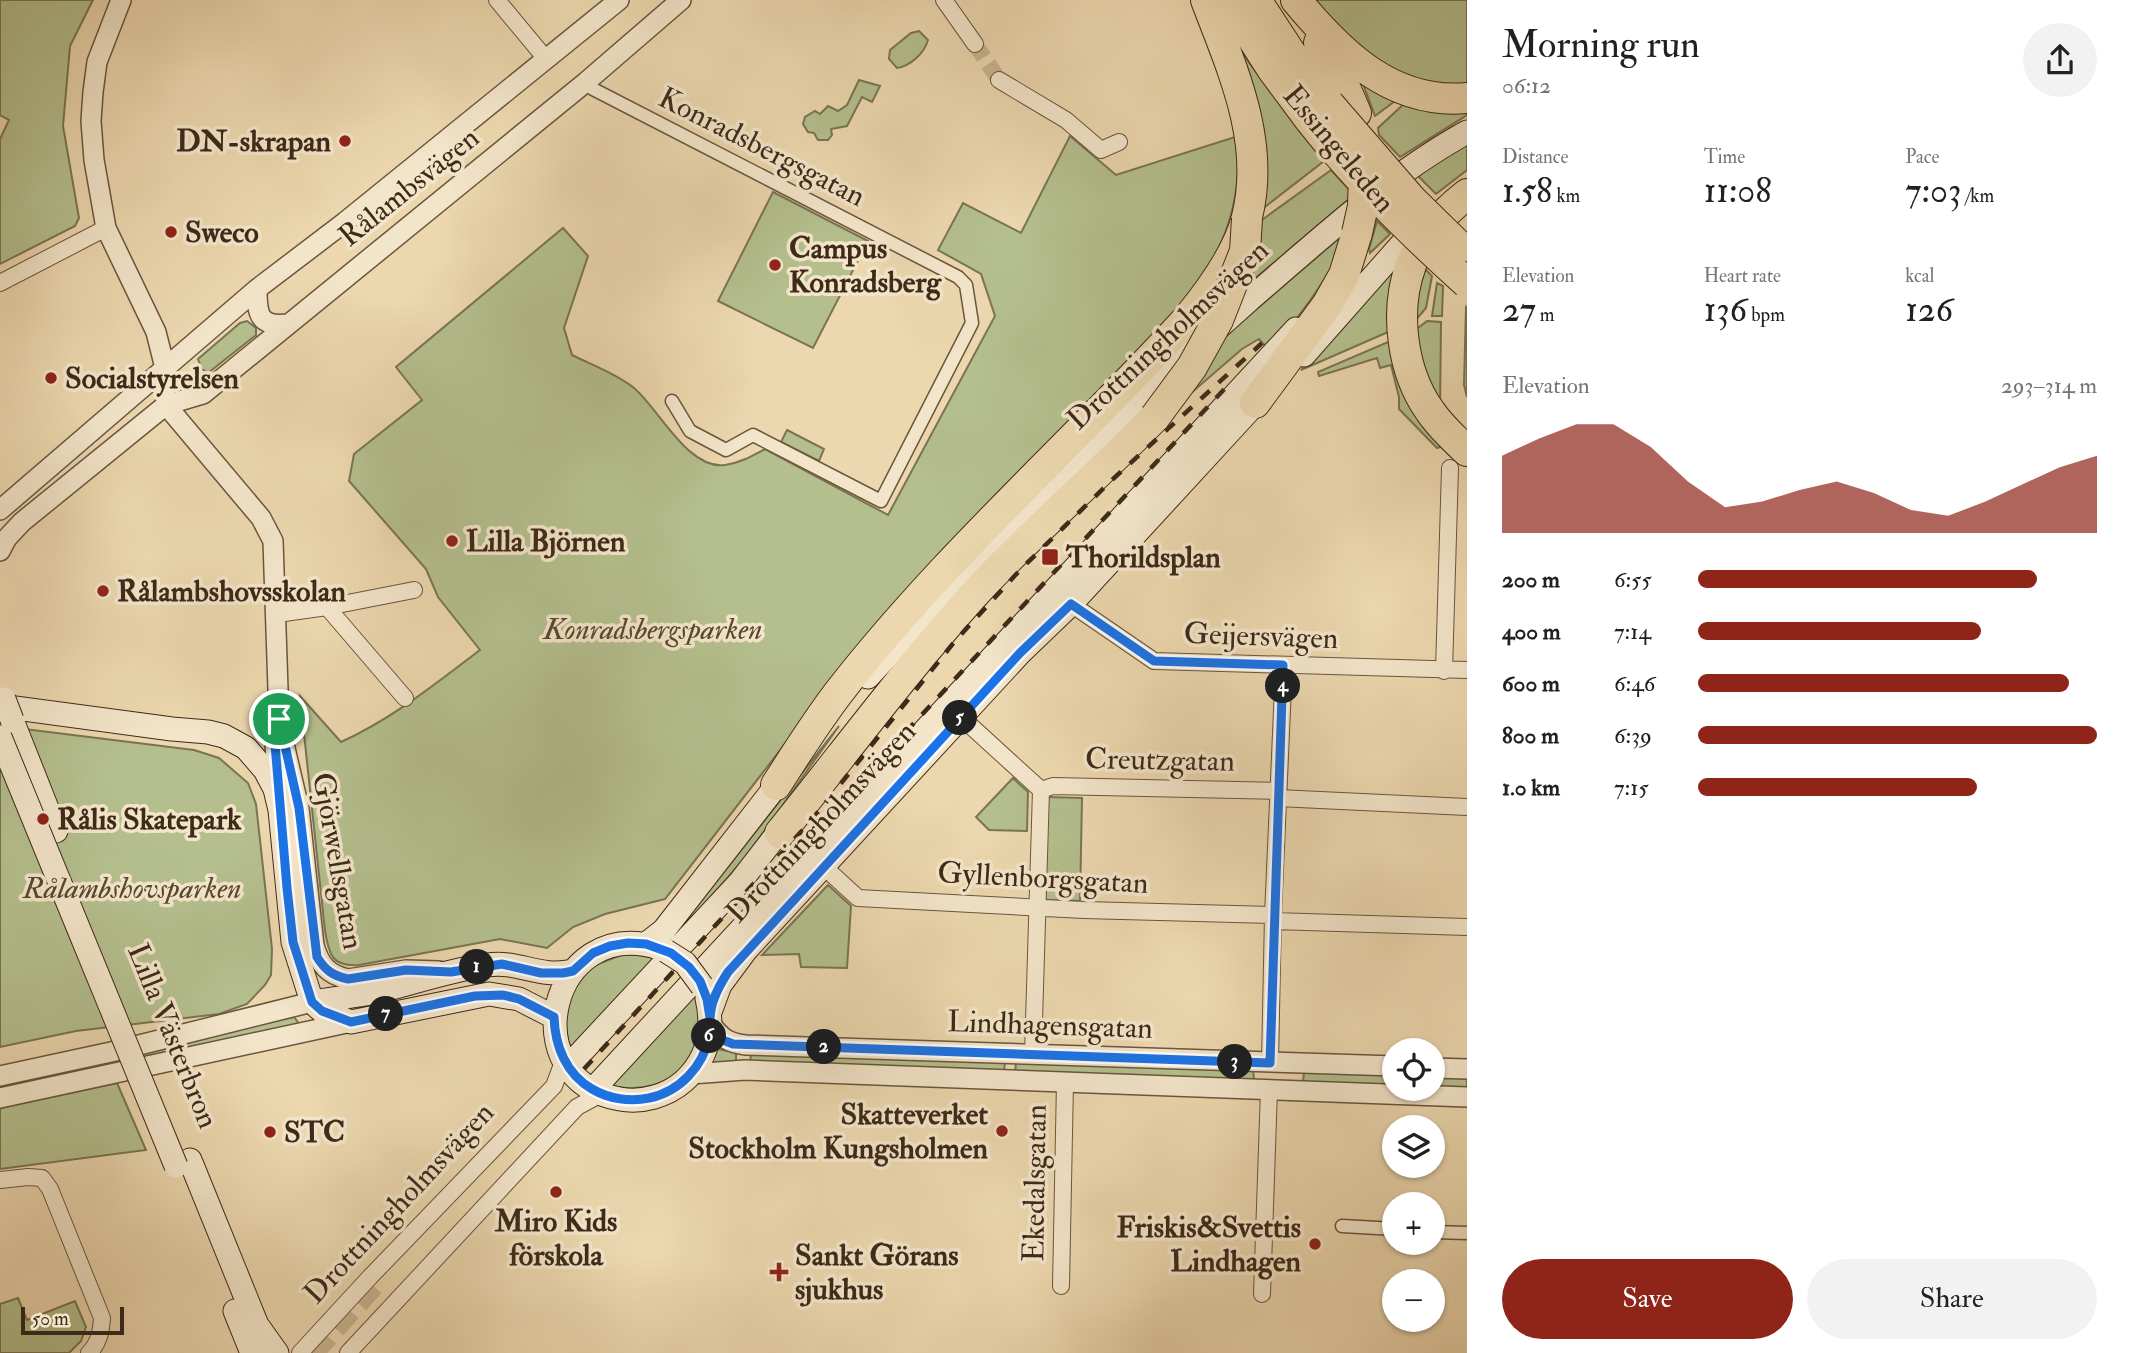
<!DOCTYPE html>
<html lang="en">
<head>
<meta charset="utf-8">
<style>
  :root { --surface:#fff; --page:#f2f2f2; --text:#202124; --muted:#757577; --accent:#8f2418 }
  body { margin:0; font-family:"IM FELL Double Pica",serif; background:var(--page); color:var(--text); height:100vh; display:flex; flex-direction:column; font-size:26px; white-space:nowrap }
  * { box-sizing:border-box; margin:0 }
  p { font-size:23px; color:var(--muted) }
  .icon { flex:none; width:38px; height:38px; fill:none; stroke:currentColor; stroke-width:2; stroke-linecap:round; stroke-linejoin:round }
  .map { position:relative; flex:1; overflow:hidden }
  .side { display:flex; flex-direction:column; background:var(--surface); width:665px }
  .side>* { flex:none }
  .tools { position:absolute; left:1382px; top:1038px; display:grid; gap:14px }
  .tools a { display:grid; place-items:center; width:63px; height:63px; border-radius:50%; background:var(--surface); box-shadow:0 2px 5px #0004; font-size:35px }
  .scale { position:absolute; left:21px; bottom:18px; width:103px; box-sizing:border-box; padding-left:7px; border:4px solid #3e2a19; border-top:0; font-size:19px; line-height:24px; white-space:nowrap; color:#3e2a19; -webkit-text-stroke:5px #f3e5ca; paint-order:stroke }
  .pin { position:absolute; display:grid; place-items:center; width:60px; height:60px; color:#fff; margin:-30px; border:4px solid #fff; border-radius:50%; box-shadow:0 2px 7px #0007 }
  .km { position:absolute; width:35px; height:35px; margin:-18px; border-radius:50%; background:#222; color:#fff; font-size:19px; line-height:35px; text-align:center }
  .round { display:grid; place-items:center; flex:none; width:74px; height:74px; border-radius:37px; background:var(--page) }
  .headline { display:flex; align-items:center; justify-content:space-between; height:119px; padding:0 35px }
  h1 { font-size:38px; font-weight:600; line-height:52px }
  .metrics { display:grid; grid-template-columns:repeat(3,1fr); gap:10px; height:119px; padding:7px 35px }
  .metrics div { display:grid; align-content:center }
  .metrics b { font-size:35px; font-weight:600 }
  .metrics small { font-size:19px; font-weight:400 }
  .metrics p { font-size:19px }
  .chart { height:196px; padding:14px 35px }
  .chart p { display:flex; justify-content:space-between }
  .chart svg { width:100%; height:126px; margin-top:7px; fill:var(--accent); opacity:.7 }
  .cta { display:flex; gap:14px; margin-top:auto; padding:14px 35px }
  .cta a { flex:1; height:80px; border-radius:42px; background:var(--accent); color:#fff; font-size:28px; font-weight:600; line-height:80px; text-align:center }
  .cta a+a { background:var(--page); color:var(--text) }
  ul { padding:0 35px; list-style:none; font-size:23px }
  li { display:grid; grid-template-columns:112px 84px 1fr; align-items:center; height:52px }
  li i { height:18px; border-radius:9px; background:var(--accent) }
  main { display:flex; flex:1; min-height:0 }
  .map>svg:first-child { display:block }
  .green { fill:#b4bf8d; stroke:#797453; stroke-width:2 }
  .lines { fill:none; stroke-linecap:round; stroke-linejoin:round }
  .minor-tunnel { stroke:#c9b490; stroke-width:16; stroke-dasharray:16 8; stroke-linecap:butt }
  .secondary-tunnel { stroke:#c9b490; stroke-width:23; stroke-dasharray:23 11; stroke-linecap:butt }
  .pedestrian-casing { stroke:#6a553e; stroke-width:15 }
  .minor-casing { stroke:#6a553e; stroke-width:18 }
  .tertiary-casing { stroke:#6a553e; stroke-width:22 }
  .secondary-casing { stroke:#3e2a19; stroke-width:25 }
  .motorway-casing { stroke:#3e2a19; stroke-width:32 }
  .pedestrian { stroke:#f3e5ca; stroke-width:12 }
  .minor { stroke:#f3e5ca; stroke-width:16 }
  .tertiary { stroke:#f3e5ca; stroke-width:19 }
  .secondary { stroke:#f3e5ca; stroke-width:23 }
  .motorway { stroke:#ecd7ae; stroke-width:30 }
  .rail { stroke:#3e2a19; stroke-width:4.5; stroke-dasharray:12 12; stroke-linecap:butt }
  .secondary-bridge-casing { stroke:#3e2a19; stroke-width:25; stroke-linecap:butt }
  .motorway-bridge-casing { stroke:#3e2a19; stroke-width:32; stroke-linecap:butt }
  .secondary-bridge { stroke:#f3e5ca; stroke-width:23 }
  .motorway-bridge { stroke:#ecd7ae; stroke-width:30 }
  .route-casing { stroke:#fff; stroke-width:14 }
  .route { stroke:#1a73e8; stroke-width:9 }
  .poi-dot { fill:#8f2418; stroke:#f3e5ca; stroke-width:2.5 }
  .labels { text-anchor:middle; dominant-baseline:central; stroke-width:7; stroke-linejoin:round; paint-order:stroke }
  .poi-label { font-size:30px; font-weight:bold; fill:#3e2a19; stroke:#f3e5ca; text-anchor:start }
  .street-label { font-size:30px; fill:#3e2a19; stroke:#f3e5ca }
  .park-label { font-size:30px; font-style:italic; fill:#564830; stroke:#f3e5ca }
</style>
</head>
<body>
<main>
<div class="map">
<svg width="1467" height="1353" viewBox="0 0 1467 1353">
  <rect width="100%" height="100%" fill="#ecd7ae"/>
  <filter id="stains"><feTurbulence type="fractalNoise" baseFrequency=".00286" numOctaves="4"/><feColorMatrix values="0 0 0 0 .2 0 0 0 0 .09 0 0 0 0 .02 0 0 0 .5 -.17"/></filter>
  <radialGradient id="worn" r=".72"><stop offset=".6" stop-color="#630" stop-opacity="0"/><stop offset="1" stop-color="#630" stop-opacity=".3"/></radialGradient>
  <path class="green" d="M 0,0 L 93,0 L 70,46 L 63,126 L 79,218 L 75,226 L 0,264 L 0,139 L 9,120 L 0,115 Z
    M 1308,0 L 1467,0 L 1467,87 L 1457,89 L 1384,73 Z
    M 919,31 L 928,40 C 924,54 910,66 897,68 L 889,59 L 890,50 L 911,33 Z
    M 1240,50 L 1296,127 L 1324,161 L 1261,210 Z
    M 1360,76 L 1395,101 L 1375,116 Z
    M 859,80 L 880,86 L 872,102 L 862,97 L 847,126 L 831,129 L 832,135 L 828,140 L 818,140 L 814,133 L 808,132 L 803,124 L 805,117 L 815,111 L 820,114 L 828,106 L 838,111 L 847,105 Z
    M 1408,100 L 1467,107 L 1467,115 L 1400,157 L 1379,135 L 1378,128 Z
    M 1070,136 L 1116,175 L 1238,136 C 1243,214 1219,256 1176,318 L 863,643 L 665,899 L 605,914 L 573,927 L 547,948 L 500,939 L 359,965 C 332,967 329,955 325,931 L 300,696 L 341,742 C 392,719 435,684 480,650 L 438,597 L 426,569 L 349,481 L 354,454 L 422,400 L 396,367 L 563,228 L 588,256 L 564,328 L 572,355 C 592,365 617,374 634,388 C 659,409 688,470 725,465 C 740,463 752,456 765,449 L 888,515 L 995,316 L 981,274 L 938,250 L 963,203 L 1021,233 Z
    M 1467,143 L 1467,170 L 1436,194 L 1417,175 Z
    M 1331,170 L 1354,195 L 1240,291 L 1259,222 Z
    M 773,192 L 868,241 L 813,348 L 718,301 Z
    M 1377,221 L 1390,234 L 1370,253 L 1369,249 Z
    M 1351,228 C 1332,274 1303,314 1269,350 L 1259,339 L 1242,349 L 1176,406 L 1217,343 Z
    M 1404,253 L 1395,329 L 1301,370 L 1365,301 Z
    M 1420,264 L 1432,276 L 1426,308 L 1415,321 Z
    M 1437,283 L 1443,286 L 1442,316 L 1432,316 Z
    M 1466,307 L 1467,308 L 1467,397 L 1464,385 Z
    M 247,321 L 256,328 L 256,335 L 208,373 L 202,369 L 198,359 L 240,323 Z
    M 1427,321 L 1441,322 L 1440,412 L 1410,334 Z
    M 1395,339 L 1440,436 L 1440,447 L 1437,448 L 1399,409 L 1399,397 L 1391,365 L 1380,368 L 1377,358 L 1319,376 L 1318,372 Z
    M 787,430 L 824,449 L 819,461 L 781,442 Z
    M 0,726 L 194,750 L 219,758 L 248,783 L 256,804 L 272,949 L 271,975 L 265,985 L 247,1004 L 219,1014 L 76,1031 L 0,1047 Z
    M 839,726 L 745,858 L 680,932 L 678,930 Z
    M 1013,778 L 1028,792 L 1027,831 L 989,830 L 976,817 Z
    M 1047,797 L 1082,798 L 1080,901 L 1045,900 Z
    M 828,885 L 851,906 L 847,968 L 801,967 L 799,954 L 762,955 Z
    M 626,953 L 656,958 L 570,1050 L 564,1022 L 573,987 L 593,966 Z
    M 694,994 C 698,1003 698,1010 699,1020 C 699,1074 657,1095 609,1086 Z
    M 294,1017 L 301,1026 L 0,1089 L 0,1079 Z
    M 716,1049 L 736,1052 L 736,1065 L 710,1065 Z
    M 751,1053 L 1005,1061 L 1004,1073 L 750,1065 Z
    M 1016,1061 L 1253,1070 L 1254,1079 L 1252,1082 L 1015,1074 Z
    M 1304,1071 L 1395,1074 L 1395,1087 L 1303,1083 Z
    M 1433,1075 L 1467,1076 L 1467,1089 L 1433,1088 Z
    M 117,1083 L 146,1150 L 0,1169 L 0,1108 Z
    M 18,1298 L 27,1320 L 75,1301 L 86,1327 L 81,1341 L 69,1353 L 0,1353 L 0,1304 Z"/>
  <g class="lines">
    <path class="minor-tunnel" d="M 975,44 L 999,80"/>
    <path class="secondary-tunnel" d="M 312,1353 L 375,1283"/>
    <g class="pedestrian-casing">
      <path id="pedestrian" d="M 586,82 L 593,89 L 958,277 L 966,285 L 972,323 L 881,501 L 753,435 L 726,450 L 690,431 L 672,401
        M 1342,1226 L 1395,1229
        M 1433,1232 L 1467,1233"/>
    </g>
    <g class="minor-casing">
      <path id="minor" d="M 497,0 L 546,59
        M 944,0 L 975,44
        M 999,80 L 1066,120 L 1101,150 L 1119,142
        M 0,283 L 106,228
        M 1071,604 L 1154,661 L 1467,670
        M 327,607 L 405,698
        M 277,614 L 327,607 L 414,590
        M 1444,671 L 1450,468
        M 961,717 L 1041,790 L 1033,1054
        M 1041,790 L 1053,786 L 1278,791
        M 1278,798 L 1467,807
        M 823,866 L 858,898 L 1084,910 L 1273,915
        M 1273,921 L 1467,927
        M 1270,1063 L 1273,915 L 1284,665
        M 0,1180 L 28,1177 L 42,1178 L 50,1189 L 102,1318 C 101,1332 99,1343 89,1353
        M 1061,1286 L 1065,1082
        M 1262,1294 L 1269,1090
        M 300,1353 L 370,1277 L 554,1086 L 564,1059
        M 348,1353 L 577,1107 L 601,1094"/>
    </g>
    <g class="tertiary-casing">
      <path id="tertiary" d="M 121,0 L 97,62 L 93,92 L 91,121 L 94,160 L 106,228 L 156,332 L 165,368 L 166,405 L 261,518 L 273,541 L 279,719 L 275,744 L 278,792
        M 257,289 C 257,315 259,327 288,324
        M 0,510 L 257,289 L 345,222 L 619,0
        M 0,551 L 7,538 L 22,522 L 166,405 L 203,394 L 586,82 L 681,0
        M 284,744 L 299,808 L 314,945 C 319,964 328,975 348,979 L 406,970 L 439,971
        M 711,1024 C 721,1038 728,1043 746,1045 L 1395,1066
        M 1433,1068 L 1467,1069
        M 691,1074 L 745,1070 L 1467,1097
        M 0,1076 L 111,1052 L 312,1002
        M 0,1098 L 351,1022"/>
    </g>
    <g class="secondary-casing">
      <path id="secondary" d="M 1304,355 L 1423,220
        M 868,677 C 889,653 913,631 934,608 C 1033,500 1139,397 1249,300 C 1319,240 1386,177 1467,132
        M 0,706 L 172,729 L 208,732 L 224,736 L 246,748 L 265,770 L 275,789 L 280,810 L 293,942 L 312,1002 L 322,1011 L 351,1022 L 489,994 L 519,999 L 554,1017
        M 12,720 L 56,831
        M 646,944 L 664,930 L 787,772
        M 659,948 C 550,914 511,1080 620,1099 C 642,1103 667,1096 684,1081 C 708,1059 714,1029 707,998
        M 312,1002 C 333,999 355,996 376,992 C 413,983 449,970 487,965 C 519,960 539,979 573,971
        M 710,1012 L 720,985 L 746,950 L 1020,653 L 1071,604 L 1265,393
        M 575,1059 L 740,882 L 788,820
        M 600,1082 C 832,831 1064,580 1296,329
        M 190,1160 L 257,1325 L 277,1353
        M 235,1311 L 252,1353"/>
    </g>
    <g class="motorway-casing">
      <path id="motorway" d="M 1228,0 L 1272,69 L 1310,120
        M 1256,0 L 1292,55 L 1329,104
        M 1296,0 C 1340,53 1392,105 1467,98
        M 1319,43 L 1338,71 L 1356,113
        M 1467,194 C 1444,212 1421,237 1411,265 C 1394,311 1402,372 1430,411 C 1440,426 1454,439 1467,451
        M 1255,403 L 1327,305 L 1344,275 L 1357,233
        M 776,785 C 796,754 816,722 839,692 C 944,557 1073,444 1188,318 C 1210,291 1239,251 1247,217 C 1266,141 1232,69 1206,0
        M 780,833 C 846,751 908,667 979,589 C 1035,529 1098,476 1155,417"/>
    </g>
    <use href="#pedestrian" class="pedestrian"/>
    <use href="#minor" class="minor"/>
    <use href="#tertiary" class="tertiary"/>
    <use href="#secondary" class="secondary"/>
    <use href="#motorway" class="motorway"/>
    <path class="rail" d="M 824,820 L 1229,384
      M 584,1069 L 810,822 L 955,641 L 1021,569 L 1113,479 L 1262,343"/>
    <g class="secondary-bridge-casing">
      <path id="secondary-bridge" d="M 4,699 L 12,720
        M 0,737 L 176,1166
        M 666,951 L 685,963 L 702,986"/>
    </g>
    <g class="motorway-bridge-casing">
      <path id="motorway-bridge" d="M 1329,104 L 1412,200 L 1460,247
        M 1310,120 C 1357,180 1410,232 1467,283
        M 1357,233 L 1363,206 L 1364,174
        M 1155,417 L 1192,367 L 1218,320 L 1245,251 L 1247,219"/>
    </g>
    <use href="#secondary-bridge" class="secondary-bridge"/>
    <use href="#motorway-bridge" class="motorway-bridge"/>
  </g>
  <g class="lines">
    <g class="route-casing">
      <path id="route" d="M 279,719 L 299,808 L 317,957 C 325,970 333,976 348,979 L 406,970 L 451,972 L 502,964 L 541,973 L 563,973 L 573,971 L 593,953 L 610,946 L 628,943 L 646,944 L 671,953 L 689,967 L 700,981 L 707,999 L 711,1024 L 723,1040 L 733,1044 L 1270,1063 L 1283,665 L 1154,661 L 1071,604 L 1020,653 L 728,972 C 721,983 713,996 711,1010 C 709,1019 711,1028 709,1037 C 703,1067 679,1092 649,1098 C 630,1102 609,1099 592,1089 C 566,1074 555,1046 554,1017 L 519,999 L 503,995 L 475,996 L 351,1022 L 322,1011 L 312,1002 L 293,942 L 287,888 L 275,744 L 279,719"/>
    </g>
    <use href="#route" class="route"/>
  </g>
  <g class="poi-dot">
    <circle cx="345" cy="141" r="7"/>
    <circle cx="171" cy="232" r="7"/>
    <circle cx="775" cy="265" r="7"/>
    <circle cx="51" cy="378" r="7"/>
    <circle cx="452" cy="541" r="7"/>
    <rect x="1041" y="548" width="18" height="18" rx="3.5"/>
    <circle cx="103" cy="591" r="7"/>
    <circle cx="43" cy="819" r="7"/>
    <circle cx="1002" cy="1131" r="7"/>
    <circle cx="270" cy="1132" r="7"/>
    <circle cx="556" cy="1192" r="7"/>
    <circle cx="1315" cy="1244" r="7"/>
    <path d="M775.5 1261.5h7v7h7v7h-7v7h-7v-7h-7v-7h7z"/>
  </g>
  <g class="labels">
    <g class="poi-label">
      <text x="331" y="141" text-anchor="end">DN-skrapan</text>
      <text x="185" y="232">Sweco</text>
      <text x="789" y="248">Campus<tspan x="789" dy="34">Konradsberg</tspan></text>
      <text x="65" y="378">Socialstyrelsen</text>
      <text x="466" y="541">Lilla Björnen</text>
      <text x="1066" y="557">Thorildsplan</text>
      <text x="117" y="591">Rålambshovsskolan</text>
      <text x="57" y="819">Rålis Skatepark</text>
      <text x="988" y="1114" text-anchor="end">Skatteverket<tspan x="988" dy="34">Stockholm Kungsholmen</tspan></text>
      <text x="284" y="1132">STC</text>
      <text x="556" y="1221" text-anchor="middle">Miro Kids<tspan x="556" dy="34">förskola</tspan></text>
      <text x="1301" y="1227" text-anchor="end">Friskis&amp;Svettis<tspan x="1301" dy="34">Lindhagen</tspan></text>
      <text x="795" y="1255">Sankt Görans<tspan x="795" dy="34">sjukhus</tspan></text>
    </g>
    <g class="street-label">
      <text transform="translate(762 147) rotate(27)">Konradsbergsgatan</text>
      <text transform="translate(1339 149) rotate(50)">Essingeleden</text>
      <text transform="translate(409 187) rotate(-39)">Rålambsvägen</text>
      <text transform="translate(1168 335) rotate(-43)">Drottningholmsvägen</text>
      <text transform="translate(1261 636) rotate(2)">Geijersvägen</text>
      <text transform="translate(1160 760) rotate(1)">Creutzgatan</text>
      <text transform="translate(821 822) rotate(-47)">Drottningholmsvägen</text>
      <text transform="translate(338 861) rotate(80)">Gjörwellsgatan</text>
      <text transform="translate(1043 878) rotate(3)">Gyllenborgsgatan</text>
      <text transform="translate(1050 1025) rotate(2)">Lindhagensgatan</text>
      <text transform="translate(173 1036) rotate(68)">Lilla Västerbron</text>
      <text transform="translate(1035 1183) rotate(-89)">Ekedalsgatan</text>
      <text transform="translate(399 1203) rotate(-47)">Drottningholmsvägen</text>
    </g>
    <g class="park-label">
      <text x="653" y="629">Konradsbergsparken</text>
      <text x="132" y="888">Rålambshovsparken</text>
    </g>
  </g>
  <rect width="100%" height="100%" filter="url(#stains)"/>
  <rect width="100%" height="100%" fill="url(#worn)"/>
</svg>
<div class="tools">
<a><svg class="icon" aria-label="locate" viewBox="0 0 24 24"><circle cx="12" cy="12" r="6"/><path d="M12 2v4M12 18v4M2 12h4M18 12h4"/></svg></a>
<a><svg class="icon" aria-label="layers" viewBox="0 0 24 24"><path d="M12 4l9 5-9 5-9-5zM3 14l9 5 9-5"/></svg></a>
<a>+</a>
<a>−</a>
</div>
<div class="scale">50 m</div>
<div class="pin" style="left:279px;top:719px;background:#1e9e55"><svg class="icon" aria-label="arrive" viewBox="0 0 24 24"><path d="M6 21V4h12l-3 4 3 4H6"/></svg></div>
<b class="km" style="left:477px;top:967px">1</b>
<b class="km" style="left:824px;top:1047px">2</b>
<b class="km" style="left:1235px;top:1062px">3</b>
<b class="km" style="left:1283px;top:686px">4</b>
<b class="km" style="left:960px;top:718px">5</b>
<b class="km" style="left:709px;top:1036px">6</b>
<b class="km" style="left:386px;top:1014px">7</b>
</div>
<section class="side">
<div class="headline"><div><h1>Morning run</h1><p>06:12</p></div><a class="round"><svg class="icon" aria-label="share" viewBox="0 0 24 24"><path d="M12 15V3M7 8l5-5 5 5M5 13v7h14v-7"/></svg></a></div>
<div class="metrics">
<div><p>Distance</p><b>1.58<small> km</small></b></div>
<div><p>Time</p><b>11:08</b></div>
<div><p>Pace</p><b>7:03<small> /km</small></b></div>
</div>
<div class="metrics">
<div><p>Elevation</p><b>27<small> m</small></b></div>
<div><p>Heart rate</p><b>136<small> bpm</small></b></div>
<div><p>kcal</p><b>126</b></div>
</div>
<div class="chart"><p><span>Elevation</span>293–314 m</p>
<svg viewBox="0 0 160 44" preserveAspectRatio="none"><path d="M0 44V17L10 11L20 6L30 6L40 14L50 26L60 35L70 33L80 29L90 26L100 30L110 36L120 38L130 33L140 27L150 21L160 17V44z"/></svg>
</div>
<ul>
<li><b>200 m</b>6:55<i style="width:85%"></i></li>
<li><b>400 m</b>7:14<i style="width:71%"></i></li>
<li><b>600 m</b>6:46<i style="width:93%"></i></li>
<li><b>800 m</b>6:39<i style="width:100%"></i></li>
<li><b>1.0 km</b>7:15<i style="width:70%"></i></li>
</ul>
<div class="cta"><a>Save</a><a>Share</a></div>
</section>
</main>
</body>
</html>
